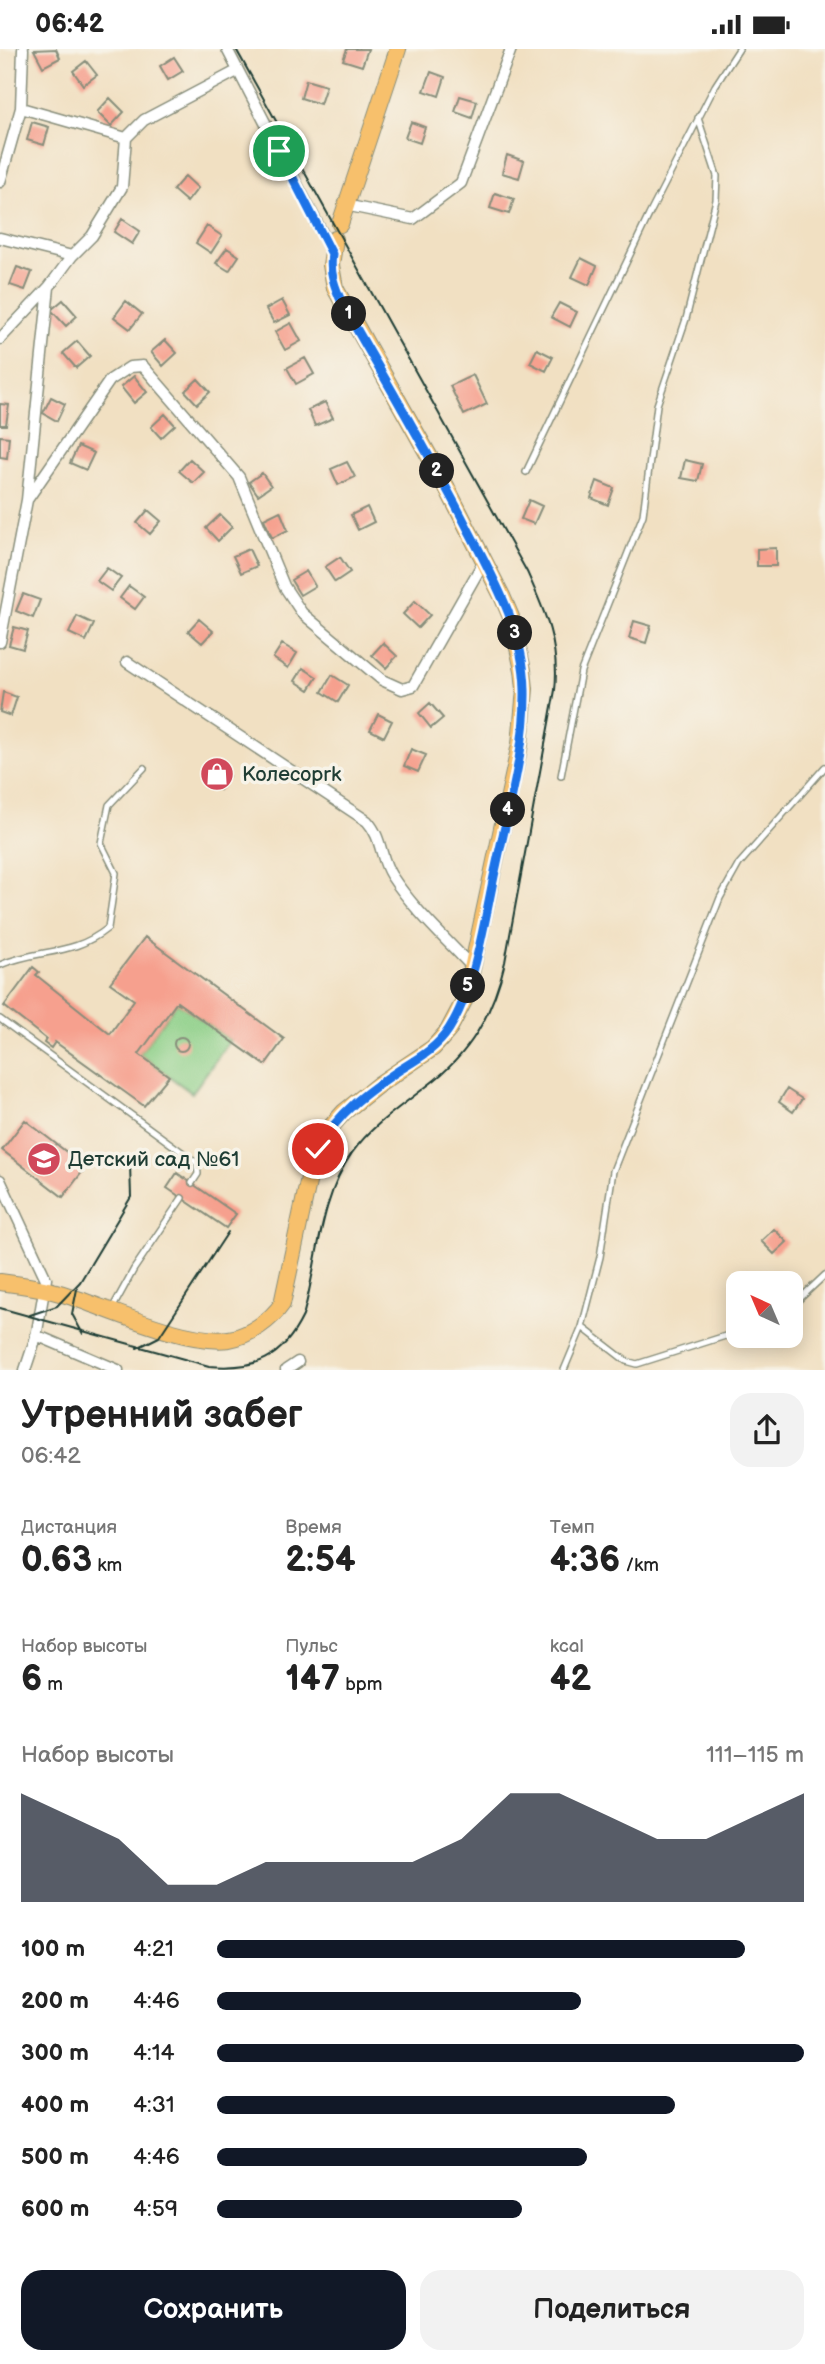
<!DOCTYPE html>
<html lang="ru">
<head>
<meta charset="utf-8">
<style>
  :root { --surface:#fff; --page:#f2f2f2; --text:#222; --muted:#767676; --accent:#111827 }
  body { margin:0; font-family:"Balsamiq Sans",sans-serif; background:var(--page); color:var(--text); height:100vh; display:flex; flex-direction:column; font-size:26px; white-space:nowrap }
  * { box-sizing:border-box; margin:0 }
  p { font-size:23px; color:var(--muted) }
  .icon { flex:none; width:38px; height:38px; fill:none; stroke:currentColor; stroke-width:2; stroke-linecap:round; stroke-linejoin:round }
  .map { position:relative; height:1321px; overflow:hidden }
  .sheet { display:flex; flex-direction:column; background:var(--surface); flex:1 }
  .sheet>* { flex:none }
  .needle { width:46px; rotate:316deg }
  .fabs { position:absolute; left:726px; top:1222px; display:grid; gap:14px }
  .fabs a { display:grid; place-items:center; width:77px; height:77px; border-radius:14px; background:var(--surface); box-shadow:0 4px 18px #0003; font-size:35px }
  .pin { position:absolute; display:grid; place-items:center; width:60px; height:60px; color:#fff; margin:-30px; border:4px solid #fff; border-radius:50%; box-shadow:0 2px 7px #0007 }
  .km { position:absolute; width:35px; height:35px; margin:-18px; border-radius:50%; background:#222; color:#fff; font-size:19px; line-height:35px; text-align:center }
  .round { display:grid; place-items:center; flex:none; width:74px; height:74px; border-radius:21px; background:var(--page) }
  .summary { display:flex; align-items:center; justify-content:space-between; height:119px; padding:0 21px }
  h1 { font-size:38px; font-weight:600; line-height:52px }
  .stats { display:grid; grid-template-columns:repeat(3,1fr); gap:10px; height:119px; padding:7px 21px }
  .stats div { display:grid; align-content:center }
  .stats b { font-size:35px; font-weight:600 }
  .stats small { font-size:19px; font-weight:400 }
  .stats p { font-size:19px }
  .chart { height:196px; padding:14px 21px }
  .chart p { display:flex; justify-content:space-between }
  .chart svg { width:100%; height:126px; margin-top:7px; fill:var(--accent); opacity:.7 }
  .action { display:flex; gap:14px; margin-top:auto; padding:14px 21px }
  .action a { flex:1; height:80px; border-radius:21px; background:var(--accent); color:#fff; font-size:28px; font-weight:600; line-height:80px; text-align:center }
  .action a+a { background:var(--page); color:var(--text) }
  ul { padding:0 21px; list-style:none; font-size:23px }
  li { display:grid; grid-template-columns:112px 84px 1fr; align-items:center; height:52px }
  li i { height:18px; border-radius:9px; background:var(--accent) }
  .status { display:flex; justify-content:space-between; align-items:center; height:49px; padding:0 35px; background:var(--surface); direction:ltr }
  .status svg { height:19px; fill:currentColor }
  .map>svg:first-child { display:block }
  .green { fill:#8ccf87; stroke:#56865e; stroke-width:2 }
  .building { fill:#f6a08e }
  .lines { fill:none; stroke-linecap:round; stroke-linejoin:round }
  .service-casing { stroke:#888e7b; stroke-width:8 }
  .minor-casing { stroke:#888e7b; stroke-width:13 }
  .primary-casing { stroke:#888e7b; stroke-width:18 }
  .service { stroke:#fff; stroke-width:5 }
  .minor { stroke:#fff; stroke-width:10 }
  .primary { stroke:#f7c06c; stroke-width:16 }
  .tram { stroke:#1f3d34; stroke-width:2 }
  .route-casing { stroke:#fff; stroke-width:14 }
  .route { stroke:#1a73e8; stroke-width:9 }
  .labels { text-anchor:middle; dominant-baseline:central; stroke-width:7; stroke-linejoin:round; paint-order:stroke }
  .poi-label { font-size:21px; fill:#1f3d34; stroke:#f7f3e8; text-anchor:start }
</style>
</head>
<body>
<div class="status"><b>06:42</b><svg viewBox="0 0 49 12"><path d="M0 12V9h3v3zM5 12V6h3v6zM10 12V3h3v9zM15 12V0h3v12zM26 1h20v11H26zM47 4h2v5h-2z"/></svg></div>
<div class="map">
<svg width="825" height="1321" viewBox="0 0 825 1321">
  <rect width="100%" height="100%" fill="#f7f3e8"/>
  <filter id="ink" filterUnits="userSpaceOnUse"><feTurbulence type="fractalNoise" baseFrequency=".0143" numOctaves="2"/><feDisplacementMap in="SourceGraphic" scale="14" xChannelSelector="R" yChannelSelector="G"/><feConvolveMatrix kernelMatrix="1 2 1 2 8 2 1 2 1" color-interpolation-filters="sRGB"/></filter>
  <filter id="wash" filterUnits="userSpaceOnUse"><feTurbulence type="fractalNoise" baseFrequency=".00686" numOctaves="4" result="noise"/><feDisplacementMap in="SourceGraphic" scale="28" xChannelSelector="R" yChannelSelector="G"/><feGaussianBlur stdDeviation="1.57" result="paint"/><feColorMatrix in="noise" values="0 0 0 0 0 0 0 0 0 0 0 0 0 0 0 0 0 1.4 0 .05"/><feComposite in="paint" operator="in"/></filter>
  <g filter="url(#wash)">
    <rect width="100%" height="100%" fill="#f1e0c2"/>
    <path class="green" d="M 177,953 L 230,991 L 192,1044 L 139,1005 Z"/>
    <g id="blocks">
      <path class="building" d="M 56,0 L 60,9 L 43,18 L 34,1 Z
        M 347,0 L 368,0 L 362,17 L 343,11 Z
        M 174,8 L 183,22 L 168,31 L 160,17 Z
        M 86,12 L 97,26 L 83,36 L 73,22 Z
        M 431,23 L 445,28 L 439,47 L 424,42 Z
        M 306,31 L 326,37 L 320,55 L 301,49 Z
        M 460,47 L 477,52 L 472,69 L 455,63 Z
        M 110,49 L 124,63 L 111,77 L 97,63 Z
        M 32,73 L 49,78 L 44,96 L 27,91 Z
        M 411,73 L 425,78 L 420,94 L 405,89 Z
        M 507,106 L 524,112 L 519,129 L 502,124 Z
        M 185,127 L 198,139 L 187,153 L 173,141 Z
        M 495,144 L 514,150 L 509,165 L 490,159 Z
        M 122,170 L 140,182 L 132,195 L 114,183 Z
        M 207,177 L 222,187 L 211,204 L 196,194 Z
        M 227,199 L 239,207 L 229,222 L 216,214 Z
        M 581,209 L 597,217 L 589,236 L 572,228 Z
        M 17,218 L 32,223 L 25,241 L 10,236 Z
        M 63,251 L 77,267 L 66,277 L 51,261 Z
        M 282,251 L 290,266 L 274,274 L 266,260 Z
        M 126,252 L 142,265 L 130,280 L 114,268 Z
        M 559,254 L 577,263 L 570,278 L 551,268 Z
        M 291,274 L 301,292 L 285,301 L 275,283 Z
        M 165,291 L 177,304 L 163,317 L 151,303 Z
        M 77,292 L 90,307 L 76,319 L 63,304 Z
        M 537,300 L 553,308 L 546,322 L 530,314 Z
        M 305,309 L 314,325 L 296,335 L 287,319 Z
        M 473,326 L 487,355 L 464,366 L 450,337 Z
        M 134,327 L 147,343 L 134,354 L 121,338 Z
        M 198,330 L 210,343 L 197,355 L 185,342 Z
        M 51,348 L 65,355 L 57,372 L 43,364 Z
        M 325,353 L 333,369 L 315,377 L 308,361 Z
        M 0,355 L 9,356 L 6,376 L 0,376 Z
        M 165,365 L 175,376 L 161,389 L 151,378 Z
        M 0,387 L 9,388 L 7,409 L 0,408 Z
        M 78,397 L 94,404 L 86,421 L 70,414 Z
        M 190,410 L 204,423 L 193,434 L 179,422 Z
        M 685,411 L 702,415 L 698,432 L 681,429 Z
        M 347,413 L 355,428 L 338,436 L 331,420 Z
        M 262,424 L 271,437 L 258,446 L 249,433 Z
        M 597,432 L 614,439 L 608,456 L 591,449 Z
        M 529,451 L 542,457 L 534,475 L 521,470 Z
        M 367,458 L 374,473 L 358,481 L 351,466 Z
        M 148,461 L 161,472 L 150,485 L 137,474 Z
        M 280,462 L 288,481 L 272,489 L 264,470 Z
        M 220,466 L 232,478 L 218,492 L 206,479 Z
        M 776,499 L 776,517 L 757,517 L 757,500 Z
        M 249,500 L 257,517 L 241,524 L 233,507 Z
        M 340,508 L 350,523 L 335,533 L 325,518 Z
        M 107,519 L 121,529 L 111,542 L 97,532 Z
        M 306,522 L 315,537 L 300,546 L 291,531 Z
        M 129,537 L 144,548 L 135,560 L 120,549 Z
        M 23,545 L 40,551 L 33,569 L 16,562 Z
        M 415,552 L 430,566 L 418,579 L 403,565 Z
        M 77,567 L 94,575 L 86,592 L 69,584 Z
        M 199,570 L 213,582 L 202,594 L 188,582 Z
        M 634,572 L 651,577 L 646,594 L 629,589 Z
        M 14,578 L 28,582 L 23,600 L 9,596 Z
        M 383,594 L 397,607 L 386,619 L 372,606 Z
        M 282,595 L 297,604 L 288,619 L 273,609 Z
        M 303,619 L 317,628 L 309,641 L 295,632 Z
        M 332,626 L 348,636 L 338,653 L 322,643 Z
        M 3,643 L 17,648 L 11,667 L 0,663 Z
        M 430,654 L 443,669 L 431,679 L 419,664 Z
        M 378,665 L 392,672 L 384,688 L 370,681 Z
        M 411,700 L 426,706 L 418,723 L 404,717 Z
        M 214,718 L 229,727 L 220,741 L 206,731 Z
        M 145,888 L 284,990 L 265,1016 L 177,953 L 139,1005 L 169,1027 L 144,1057 L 55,993 L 51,999 L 44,994 L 46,990 L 4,957 L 33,918 L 39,923 L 36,926 L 110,985 L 134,951 L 110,934 Z
        M174 995a7 7 0 1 1 14 0a7 7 0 1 1-14 0Z
        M 787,1040 L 802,1050 L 793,1063 L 779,1053 Z
        M 25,1071 L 86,1118 L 63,1148 L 2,1101 Z
        M 177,1124 L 236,1165 L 226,1179 L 167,1139 Z
        M 774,1180 L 787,1193 L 774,1205 L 761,1192 Z"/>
    </g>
  </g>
  <g filter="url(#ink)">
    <use href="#blocks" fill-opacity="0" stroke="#888e7b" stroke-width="2"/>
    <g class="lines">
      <g class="service-casing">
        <path id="service" d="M 526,423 L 649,166 L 715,37 L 739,0
          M 561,727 L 581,622 L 643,466 L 657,356 L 686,270 L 716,151 L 717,127 L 698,69
          M 0,916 C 40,899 72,908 108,879 L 116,824 L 101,794 L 109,756 L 144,719
          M 0,970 L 197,1114 L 198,1125 L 192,1134
          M 791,1258 L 825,1226
          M 112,1260 L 134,1220 L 182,1149
          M 582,1278 L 600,1208 L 613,1122 L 720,849 L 739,815 L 825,718
          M 564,1321 L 582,1278 L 626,1312 L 637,1315 L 738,1283"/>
      </g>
      <g class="minor-casing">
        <path id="minor" d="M 23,0 L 21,59 L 126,89
          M 227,0 L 333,205
          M 126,89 L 144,71 L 237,22
          M 0,133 L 21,59
          M 345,156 L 413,170 L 461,134 L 511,0
          M 0,189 L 72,207
          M 0,290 L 49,238
          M 27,451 L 110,331 L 130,318 L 143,317 L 239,428 L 284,537 L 302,564 L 382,631 L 402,640 L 413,637 L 484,512
          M 0,593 L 27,451 L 49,238 L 72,207 L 92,187 L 122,138 L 126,89
          M 127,613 L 367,772 C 382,788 380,809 391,826 C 413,860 445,889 472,918
          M 0,1131 L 46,1230 L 36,1288 L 25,1321
          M 36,1286 L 118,1321
          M 286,1321 L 298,1313"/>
      </g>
      <g class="primary-casing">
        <path id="primary" d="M 340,175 L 398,0
          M 0,1233 C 23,1236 46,1239 69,1247 C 109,1260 187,1296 229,1290 C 249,1287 271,1271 282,1255 L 310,1124 L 328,1081 L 344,1063 L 378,1036 L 433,999 L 448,982 L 466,948 L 520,695 L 525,640 L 523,621 L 511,568 L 502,547 L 447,439 L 335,239 L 331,216 L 335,190"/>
      </g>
      <use href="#service" class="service"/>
      <use href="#minor" class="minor"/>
      <use href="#primary" class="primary"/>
      <path class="tram" d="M 77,1240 L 72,1265 L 83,1285
        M 0,1259 L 209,1317 C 256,1321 282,1310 303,1267 C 318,1214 319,1151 352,1104 C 372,1076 400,1058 427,1037 C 470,1005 493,965 505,913 L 555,641 C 560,596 545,563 527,523 L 236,0
        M 30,1266 L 57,1257 L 80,1233 L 131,1148 L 130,1115
        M 137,1299 L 159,1288 L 228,1183"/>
    </g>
  </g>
  <g class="lines" filter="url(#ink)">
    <g class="route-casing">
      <path id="route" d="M 279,102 L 332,205 C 329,224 335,239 343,256 C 385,331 430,405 469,482 C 495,532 524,583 525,641 C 526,699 508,761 496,818 C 485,867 476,938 449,980 C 437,999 419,1009 401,1020 C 368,1042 337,1064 318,1100"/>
    </g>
    <use href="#route" class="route"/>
  </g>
  <defs>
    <g id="shop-disc" transform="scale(1.75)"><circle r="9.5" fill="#d1495b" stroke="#f7f3e8"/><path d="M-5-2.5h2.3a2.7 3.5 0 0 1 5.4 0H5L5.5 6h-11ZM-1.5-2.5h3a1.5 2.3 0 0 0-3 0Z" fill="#fff"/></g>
    <g id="school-disc" transform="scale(1.75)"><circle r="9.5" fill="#d1495b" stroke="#f7f3e8"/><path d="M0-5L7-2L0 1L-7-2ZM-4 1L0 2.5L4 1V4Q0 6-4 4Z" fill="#fff"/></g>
  </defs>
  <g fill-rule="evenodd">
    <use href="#shop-disc" x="217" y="725"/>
    <use href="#school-disc" x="44" y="1110"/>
  </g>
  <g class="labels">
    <g class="poi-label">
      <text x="242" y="725">Колесоprk</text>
      <text x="68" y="1110">Детский сад №61</text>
    </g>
  </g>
</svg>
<div class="fabs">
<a><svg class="needle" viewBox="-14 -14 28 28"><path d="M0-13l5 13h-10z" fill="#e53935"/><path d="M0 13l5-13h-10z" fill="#767676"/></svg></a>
</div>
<div class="pin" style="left:279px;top:102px;background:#1e9e55"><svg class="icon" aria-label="arrive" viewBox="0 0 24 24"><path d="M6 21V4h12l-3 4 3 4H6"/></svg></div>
<div class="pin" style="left:318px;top:1100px;background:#d93025"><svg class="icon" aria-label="check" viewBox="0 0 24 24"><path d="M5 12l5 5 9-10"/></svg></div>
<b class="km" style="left:349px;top:265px">1</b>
<b class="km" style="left:437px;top:422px">2</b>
<b class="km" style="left:515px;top:584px">3</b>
<b class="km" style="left:508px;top:761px">4</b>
<b class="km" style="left:468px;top:937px">5</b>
</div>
<section class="sheet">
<div class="summary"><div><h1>Утренний забег</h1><p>06:42</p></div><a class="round"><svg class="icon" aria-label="share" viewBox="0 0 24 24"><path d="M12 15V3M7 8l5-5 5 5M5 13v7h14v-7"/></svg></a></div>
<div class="stats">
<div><p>Дистанция</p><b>0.63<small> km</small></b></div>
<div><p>Время</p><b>2:54</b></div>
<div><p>Темп</p><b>4:36<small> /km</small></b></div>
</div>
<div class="stats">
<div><p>Набор высоты</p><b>6<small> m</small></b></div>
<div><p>Пульс</p><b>147<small> bpm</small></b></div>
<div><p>kcal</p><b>42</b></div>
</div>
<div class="chart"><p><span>Набор высоты</span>111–115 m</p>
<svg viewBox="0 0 160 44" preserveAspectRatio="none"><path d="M0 44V6L10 14L20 22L30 38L40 38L50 30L60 30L70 30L80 30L90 22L100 6L110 6L120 14L130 22L140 22L150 14L160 6V44z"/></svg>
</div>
<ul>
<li><b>100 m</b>4:21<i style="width:90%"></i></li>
<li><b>200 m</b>4:46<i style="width:62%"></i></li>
<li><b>300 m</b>4:14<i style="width:100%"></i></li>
<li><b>400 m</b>4:31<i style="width:78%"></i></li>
<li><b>500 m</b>4:46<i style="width:63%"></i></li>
<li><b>600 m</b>4:59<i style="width:52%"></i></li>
</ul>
<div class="action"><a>Сохранить</a><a>Поделиться</a></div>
</section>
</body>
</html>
